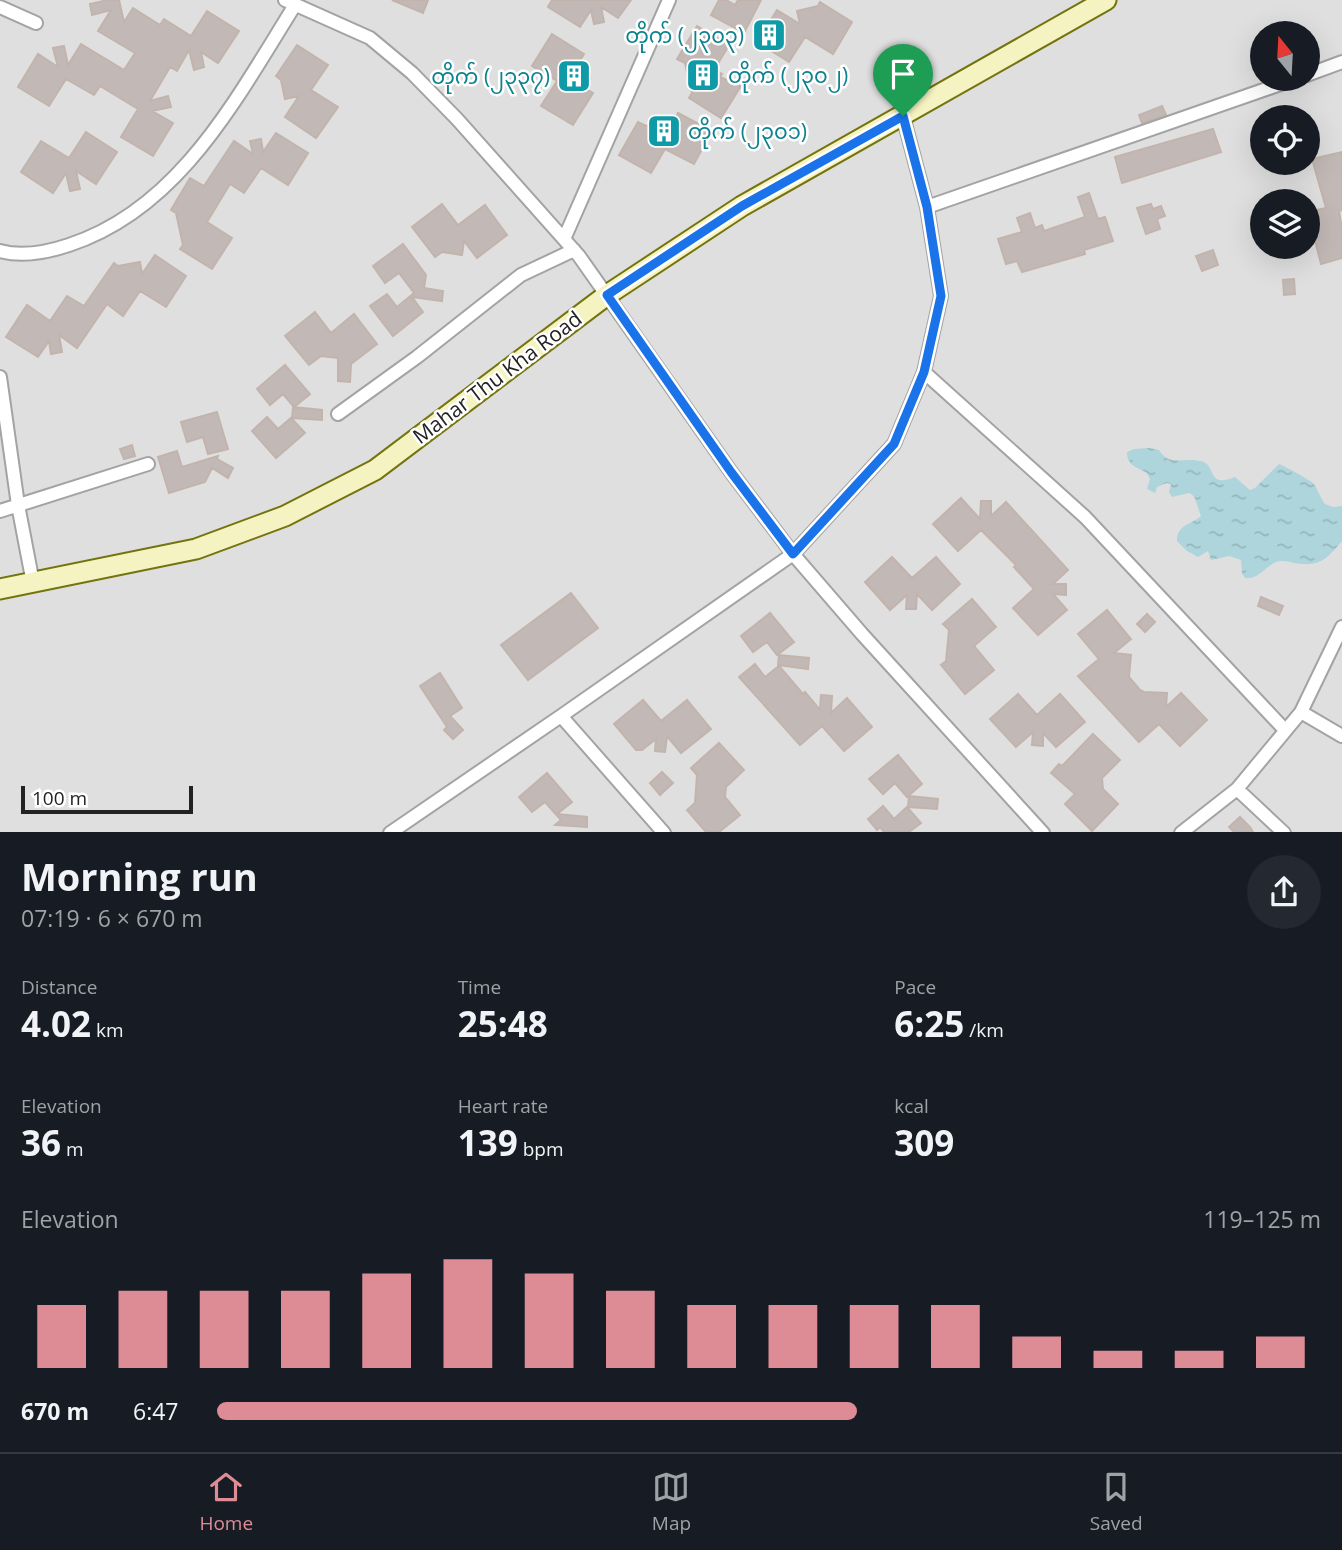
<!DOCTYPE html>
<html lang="en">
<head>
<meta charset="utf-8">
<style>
  :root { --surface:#171b24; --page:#242831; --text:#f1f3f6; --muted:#9ea1a6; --line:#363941; --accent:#dd8c96 }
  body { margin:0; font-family:"Open Sans","Noto Sans Myanmar",sans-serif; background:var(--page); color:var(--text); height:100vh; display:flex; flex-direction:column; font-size:26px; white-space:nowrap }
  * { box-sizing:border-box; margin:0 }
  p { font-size:23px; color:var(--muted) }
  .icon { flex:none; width:38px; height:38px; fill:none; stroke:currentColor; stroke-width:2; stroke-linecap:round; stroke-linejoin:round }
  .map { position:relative; height:832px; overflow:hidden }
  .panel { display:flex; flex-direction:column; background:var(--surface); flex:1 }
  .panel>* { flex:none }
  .needle { width:46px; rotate:342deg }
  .controls { position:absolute; left:1250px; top:21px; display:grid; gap:14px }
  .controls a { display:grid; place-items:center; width:70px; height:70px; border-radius:50%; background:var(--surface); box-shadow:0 7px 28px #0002; font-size:35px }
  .scale { position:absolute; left:21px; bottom:18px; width:172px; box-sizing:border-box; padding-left:7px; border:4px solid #222; border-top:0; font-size:19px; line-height:24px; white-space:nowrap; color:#222; -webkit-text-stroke:5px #fff; paint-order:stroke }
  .pin { position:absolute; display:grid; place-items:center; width:60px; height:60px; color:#fff; margin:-72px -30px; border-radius:50% 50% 50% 0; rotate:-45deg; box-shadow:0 0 7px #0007 }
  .pin .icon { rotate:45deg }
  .round { display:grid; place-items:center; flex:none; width:74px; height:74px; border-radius:37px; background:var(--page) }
  .head { display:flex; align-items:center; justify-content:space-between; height:119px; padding:0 21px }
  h1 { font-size:38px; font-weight:700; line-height:52px }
  .stats { display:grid; grid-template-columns:repeat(3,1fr); gap:10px; height:119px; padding:7px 21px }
  .stats div { display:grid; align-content:center }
  .stats b { font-size:35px; font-weight:700 }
  .stats small { font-size:19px; font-weight:400 }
  .stats p { font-size:19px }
  .chart { height:196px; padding:14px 21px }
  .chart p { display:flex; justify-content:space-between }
  .chart svg { width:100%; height:126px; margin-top:7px; stroke:var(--accent); stroke-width:6 }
  ul { padding:0 21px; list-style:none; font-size:23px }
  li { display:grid; grid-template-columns:112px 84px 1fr; align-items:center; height:52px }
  li i { height:18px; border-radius:9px; background:var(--accent) }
  .menu { display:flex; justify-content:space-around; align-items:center; height:98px; border-top:2px solid var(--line); background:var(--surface); font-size:19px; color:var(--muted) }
  .menu a { display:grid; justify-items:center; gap:4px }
  .menu .selected { color:var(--accent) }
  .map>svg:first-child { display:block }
  .residential { fill:#e0dfdf; fill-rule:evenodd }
  .water { fill:url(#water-ripples) }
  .building { fill:#c2b9b6; stroke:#c2b4ac; stroke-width:2 }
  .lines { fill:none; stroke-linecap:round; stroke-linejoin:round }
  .minor-casing { stroke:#a3a3a3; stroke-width:16 }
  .secondary-casing { stroke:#73740d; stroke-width:23 }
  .minor { stroke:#fff; stroke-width:12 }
  .secondary { stroke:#f6f3c2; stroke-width:19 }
  .route-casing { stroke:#fff; stroke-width:14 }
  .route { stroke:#1a73e8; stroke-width:9 }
  .labels { text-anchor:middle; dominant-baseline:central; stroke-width:5; stroke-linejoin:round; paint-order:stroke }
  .culture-label { font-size:21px; fill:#0d838f; stroke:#fff; text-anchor:end }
  .street-label { font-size:21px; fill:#222; stroke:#fff }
</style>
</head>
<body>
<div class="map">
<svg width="1342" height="833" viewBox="0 0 1342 833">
  <defs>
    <pattern id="water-ripples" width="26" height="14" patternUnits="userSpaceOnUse" patternTransform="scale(1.75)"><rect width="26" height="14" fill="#add5db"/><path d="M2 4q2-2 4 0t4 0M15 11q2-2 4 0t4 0" fill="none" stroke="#95b7bc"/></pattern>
  </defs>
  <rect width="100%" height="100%" fill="#f1eee9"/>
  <path class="residential" d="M 0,0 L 1342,0 L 1342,832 L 0,832 ZM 1262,33 L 1307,33 L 1307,79 L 1262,79 ZM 1262,117 L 1307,117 L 1307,163 L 1262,163 ZM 1262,201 L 1307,201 L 1307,247 L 1262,247 Z"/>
  <path class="water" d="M 1150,448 L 1159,450 C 1169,467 1183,457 1200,461 C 1218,464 1205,489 1235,477 L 1250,490 L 1255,488 L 1279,464 C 1285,466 1310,480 1314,484 C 1318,489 1320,498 1325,504 L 1333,507 L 1342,506 L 1342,541 C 1325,562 1317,568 1290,562 C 1285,561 1279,560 1274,563 C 1263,569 1259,579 1245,578 L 1242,573 L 1241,560 L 1229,556 L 1211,560 L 1208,551 L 1198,557 L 1187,551 L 1177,541 C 1177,524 1191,525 1201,516 L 1194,496 L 1189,493 L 1172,497 L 1169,492 L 1171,484 L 1167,483 L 1157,487 L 1155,493 L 1147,489 L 1150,479 L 1147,473 C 1137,467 1127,466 1127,452 L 1134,449 Z"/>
  <path class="building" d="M 108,0 L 119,0 L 124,22 L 133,8 L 160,25 L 164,19 L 191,36 L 207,11 L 239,31 L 218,63 L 201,52 L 204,67 L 194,70 L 189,50 L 177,71 L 170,67 L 150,101 L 168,96 L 171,107 L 152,111 L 173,123 L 153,156 L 121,137 L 138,109 L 100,86 L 94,95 L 66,79 L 49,106 L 18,87 L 38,54 L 58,67 L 53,48 L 64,46 L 68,65 L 81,44 L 124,70 L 135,53 L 98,31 L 111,10 L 92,15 L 90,4 Z
    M 392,0 L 428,0 L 423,13 Z
    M 552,0 L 631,0 L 618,18 L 601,7 L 604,22 L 594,24 L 591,10 L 580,27 L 548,7 Z
    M 719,0 L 726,0 L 735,5 L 738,0 L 761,0 L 744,33 L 711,15 Z
    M 820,2 L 852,22 L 833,54 L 805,37 L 789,62 L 757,42 L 777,10 L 800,24 L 797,11 L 818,6 Z
    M 697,26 L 729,45 L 714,70 L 722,74 L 720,77 L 741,86 L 721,118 L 689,98 L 692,93 L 685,63 L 677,59 Z
    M 552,34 L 584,54 L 573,72 L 588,68 L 590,79 L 575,82 L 593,93 L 573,125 L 541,106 L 557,81 L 532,66 Z
    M 297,45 L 328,65 L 311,90 L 338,107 L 316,138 L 285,117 L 299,96 L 285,99 L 281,80 L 276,76 Z
    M 1162,106 L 1166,115 L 1142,123 L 1139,115 Z
    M 678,113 L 712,131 L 694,164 L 665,149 L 651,173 L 619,155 L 638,122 L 646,126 L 676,118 Z
    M 1213,129 L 1221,152 L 1122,183 L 1115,157 Z
    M 86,132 L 117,152 L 96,184 L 76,171 L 80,189 L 70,191 L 66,173 L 53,193 L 21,172 L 41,141 L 69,158 Z
    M 276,133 L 308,153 L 288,185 L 261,168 L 244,193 L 230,184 L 207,222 L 232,238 L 212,269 L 180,249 L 183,245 L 176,213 L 171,210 L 190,178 L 204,186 L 234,141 L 253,154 L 250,141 L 261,139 L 263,152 Z
    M 1342,152 L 1342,210 L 1339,211 L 1342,229 L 1342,258 L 1321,264 L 1311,225 L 1307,226 L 1307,212 L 1326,208 L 1312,159 Z
    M 1089,193 L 1098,219 L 1105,217 L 1113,241 L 1084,250 L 1085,254 L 1022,272 L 1017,261 L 1006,264 L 998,239 L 1022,232 L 1017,218 L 1030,213 L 1035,228 L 1042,225 L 1044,231 L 1085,217 L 1078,197 Z
    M 442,204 L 458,225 L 485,205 L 507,235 L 477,258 L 464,241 L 462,255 L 442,252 L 435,257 L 412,227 Z
    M 1151,204 L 1153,209 L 1161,206 L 1165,216 L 1157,219 L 1160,229 L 1146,234 L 1137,208 Z
    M 403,244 L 426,275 L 424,288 L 443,291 L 442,301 L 412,297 L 423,312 L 393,336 L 370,306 L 387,294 L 397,307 L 414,293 L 399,273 L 385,283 L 373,266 Z
    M 1213,250 L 1218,265 L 1202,271 L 1196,256 Z
    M 155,255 L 186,276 L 166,307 L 140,291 L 123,316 L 107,304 L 77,348 L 59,335 L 62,352 L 51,354 L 49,341 L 38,357 L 6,337 L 27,305 L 50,321 L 67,296 L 84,306 L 114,263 L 118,266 L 140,262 L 142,274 Z
    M 1294,279 L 1295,294 L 1284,295 L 1283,280 Z
    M 315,312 L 331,333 L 354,314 L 377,344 L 351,364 L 350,382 L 338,381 L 338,358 L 321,356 L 309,365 L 285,336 Z
    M 285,365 L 310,394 L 294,407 L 283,394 L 270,405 L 257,389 Z
    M 293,407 L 322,410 L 322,420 L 292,418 Z
    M 217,412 L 228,449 L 208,454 L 203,437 L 187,442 L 181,422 Z
    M 267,417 L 278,429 L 291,418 L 305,433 L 276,458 L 252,431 Z
    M 132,445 L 135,456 L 124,459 L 120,449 Z
    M 177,451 L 182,467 L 218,456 L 217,459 L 233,468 L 228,478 L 212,468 L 205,482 L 169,493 L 158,457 Z
    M 961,498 L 980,519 L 981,501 L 991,501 L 991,516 L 1006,502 L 1068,570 L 1053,584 L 1066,584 L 1066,595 L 1053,594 L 1067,610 L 1038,635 L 1013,608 L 1034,589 L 1014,567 L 1016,565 L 981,530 L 958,551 L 933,524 Z
    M 892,557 L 912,578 L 936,557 L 960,584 L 932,610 L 917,594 L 916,609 L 906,609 L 907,595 L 890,610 L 865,582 Z
    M 571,593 L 598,628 L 528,680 L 501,645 Z
    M 1261,597 L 1283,606 L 1279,615 L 1258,606 Z
    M 972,599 L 996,627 L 974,646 L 994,670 L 965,694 L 941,665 L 946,661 L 949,630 L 943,624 Z
    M 1107,610 L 1131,639 L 1114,653 L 1131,655 L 1129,677 L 1140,690 L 1144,692 L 1167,693 L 1166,707 L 1181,693 L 1207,720 L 1180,746 L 1159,724 L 1139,742 L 1078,676 L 1099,659 L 1078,634 Z
    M 770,613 L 794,642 L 777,655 L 767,642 L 753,652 L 741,636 Z
    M 1147,614 L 1155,622 L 1145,632 L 1137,624 Z
    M 779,655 L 809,658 L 808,669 L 778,665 Z
    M 755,664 L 765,677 L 779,666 L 803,694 L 805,692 L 820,710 L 821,695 L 832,696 L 831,713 L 847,698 L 872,727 L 844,751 L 822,726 L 800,745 L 739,677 Z
    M 440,673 L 462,708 L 450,716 L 463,730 L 453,739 L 444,730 L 447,727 L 420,686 Z
    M 1018,694 L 1037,715 L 1060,694 L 1085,722 L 1056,747 L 1043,733 L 1043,746 L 1032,745 L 1033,732 L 1016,747 L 990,719 Z
    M 643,700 L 661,721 L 687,700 L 711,729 L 681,753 L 667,736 L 665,752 L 655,751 L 656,739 L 642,750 L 636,750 L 614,724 Z
    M 1093,734 L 1120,760 L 1102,778 L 1103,789 L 1118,804 L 1092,831 L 1065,804 L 1075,794 L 1051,773 L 1059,764 L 1062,766 Z
    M 719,743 L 744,770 L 726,787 L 725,797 L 740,815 L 719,832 L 706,832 L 687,810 L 695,803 L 697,775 L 691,768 Z
    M 898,755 L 922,784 L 907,797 L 895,783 L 883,794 L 869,779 Z
    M 662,772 L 673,783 L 660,795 L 650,783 Z
    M 547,773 L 572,802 L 557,814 L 587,817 L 587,827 L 555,825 L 561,820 L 545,802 L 532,812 L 519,797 Z
    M 909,796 L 938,799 L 937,809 L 908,807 Z
    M 883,806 L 894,819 L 907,807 L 921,823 L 909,832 L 884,832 L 880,827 L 877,830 L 868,819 Z
    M 1240,817 L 1250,827 L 1253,832 L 1234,832 L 1229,827 Z"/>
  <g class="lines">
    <g class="minor-casing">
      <path id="minor" d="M 285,0 L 370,38 L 412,73 L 457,119 L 579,256 L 731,472 L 793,554 L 862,634 L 1043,833
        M 0,7 L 36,23
        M 1307,75 L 1342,62
        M 927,207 L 1295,79
        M 564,239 L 669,0
        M 0,251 C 21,257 48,252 69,245 C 180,209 237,97 295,5
        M 924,372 L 1085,517 L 1284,729
        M 0,377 L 18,505 L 33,583
        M 338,414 L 417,357 L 521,275 L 574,250
        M 0,511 L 148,464
        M 1301,712 L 1342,736
        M 561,716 L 664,833
        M 1237,789 L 1284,833
        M 390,833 L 561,716 L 793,554 L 894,444 L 924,372 L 941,296 L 927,207 L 903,116
        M 1181,833 L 1237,789 L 1301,712 L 1342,627"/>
    </g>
    <g class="secondary-casing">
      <path id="secondary" d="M 0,589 L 196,549 L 285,516 L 375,470 L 607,295 L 742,206 L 1106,0"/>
    </g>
    <use href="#minor" class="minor"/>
    <use href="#secondary" class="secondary"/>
  </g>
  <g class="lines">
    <g class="route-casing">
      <path id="route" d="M 903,116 L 927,207 L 941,296 L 924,372 L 894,444 L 793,554 L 731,472 L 607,295 L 742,206 Z"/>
    </g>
    <use href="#route" class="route"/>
  </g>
  <defs>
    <g id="building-square" transform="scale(1.75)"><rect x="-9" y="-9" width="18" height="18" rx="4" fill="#0f9aa8" stroke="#fff"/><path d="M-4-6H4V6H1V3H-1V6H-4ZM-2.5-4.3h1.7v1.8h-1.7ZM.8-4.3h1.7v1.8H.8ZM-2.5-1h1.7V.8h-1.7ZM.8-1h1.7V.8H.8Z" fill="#fff"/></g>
  </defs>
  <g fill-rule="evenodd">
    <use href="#building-square" x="769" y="35"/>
    <use href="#building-square" x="703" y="75"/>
    <use href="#building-square" x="574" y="76"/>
    <use href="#building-square" x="664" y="131"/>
  </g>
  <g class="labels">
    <g class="culture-label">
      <text x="744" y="35">တိုက် (၂၃၀၃)</text>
      <text x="728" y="75" text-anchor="start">တိုက် (၂၃၀၂)</text>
      <text x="550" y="76">တိုက် (၂၃၃၇)</text>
      <text x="688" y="131" text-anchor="start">တိုက် (၂၃၀၁)</text>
    </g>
    <g class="street-label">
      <text transform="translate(497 377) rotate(-37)">Mahar Thu Kha Road</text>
    </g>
  </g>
</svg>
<div class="controls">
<a><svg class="needle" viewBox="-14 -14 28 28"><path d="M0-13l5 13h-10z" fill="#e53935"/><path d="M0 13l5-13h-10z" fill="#9ea1a6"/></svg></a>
<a><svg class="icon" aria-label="locate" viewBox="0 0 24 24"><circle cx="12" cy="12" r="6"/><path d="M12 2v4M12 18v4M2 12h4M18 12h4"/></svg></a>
<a><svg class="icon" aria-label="layers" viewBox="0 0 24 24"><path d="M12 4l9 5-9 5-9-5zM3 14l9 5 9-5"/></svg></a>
</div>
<div class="scale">100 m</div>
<div class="pin" style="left:903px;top:116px;background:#1e9e55"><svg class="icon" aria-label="arrive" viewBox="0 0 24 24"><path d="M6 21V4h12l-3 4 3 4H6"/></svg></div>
</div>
<section class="panel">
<div class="head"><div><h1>Morning run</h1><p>07:19 · 6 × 670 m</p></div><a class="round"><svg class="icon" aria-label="share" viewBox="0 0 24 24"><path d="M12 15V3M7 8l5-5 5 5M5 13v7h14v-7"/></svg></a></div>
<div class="stats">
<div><p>Distance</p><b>4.02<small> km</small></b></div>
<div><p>Time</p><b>25:48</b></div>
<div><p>Pace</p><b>6:25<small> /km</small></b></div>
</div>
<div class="stats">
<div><p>Elevation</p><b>36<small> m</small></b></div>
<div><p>Heart rate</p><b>139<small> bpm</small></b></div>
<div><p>kcal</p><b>309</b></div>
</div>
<div class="chart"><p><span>Elevation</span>119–125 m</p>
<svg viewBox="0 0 160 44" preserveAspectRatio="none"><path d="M5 44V22M15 44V17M25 44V17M35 44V17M45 44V11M55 44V6M65 44V11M75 44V17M85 44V22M95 44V22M105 44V22M115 44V22M125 44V33M135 44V38M145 44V38M155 44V33"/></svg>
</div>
<ul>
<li><b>670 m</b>6:47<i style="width:58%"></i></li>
</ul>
</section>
<nav class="menu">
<a class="selected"><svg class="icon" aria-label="home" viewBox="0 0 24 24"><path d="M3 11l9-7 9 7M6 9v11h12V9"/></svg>Home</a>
<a><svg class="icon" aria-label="map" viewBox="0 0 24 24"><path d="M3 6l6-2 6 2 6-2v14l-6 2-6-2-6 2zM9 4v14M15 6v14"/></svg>Map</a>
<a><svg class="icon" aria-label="saved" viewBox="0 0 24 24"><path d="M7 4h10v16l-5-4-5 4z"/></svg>Saved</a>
</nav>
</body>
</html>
